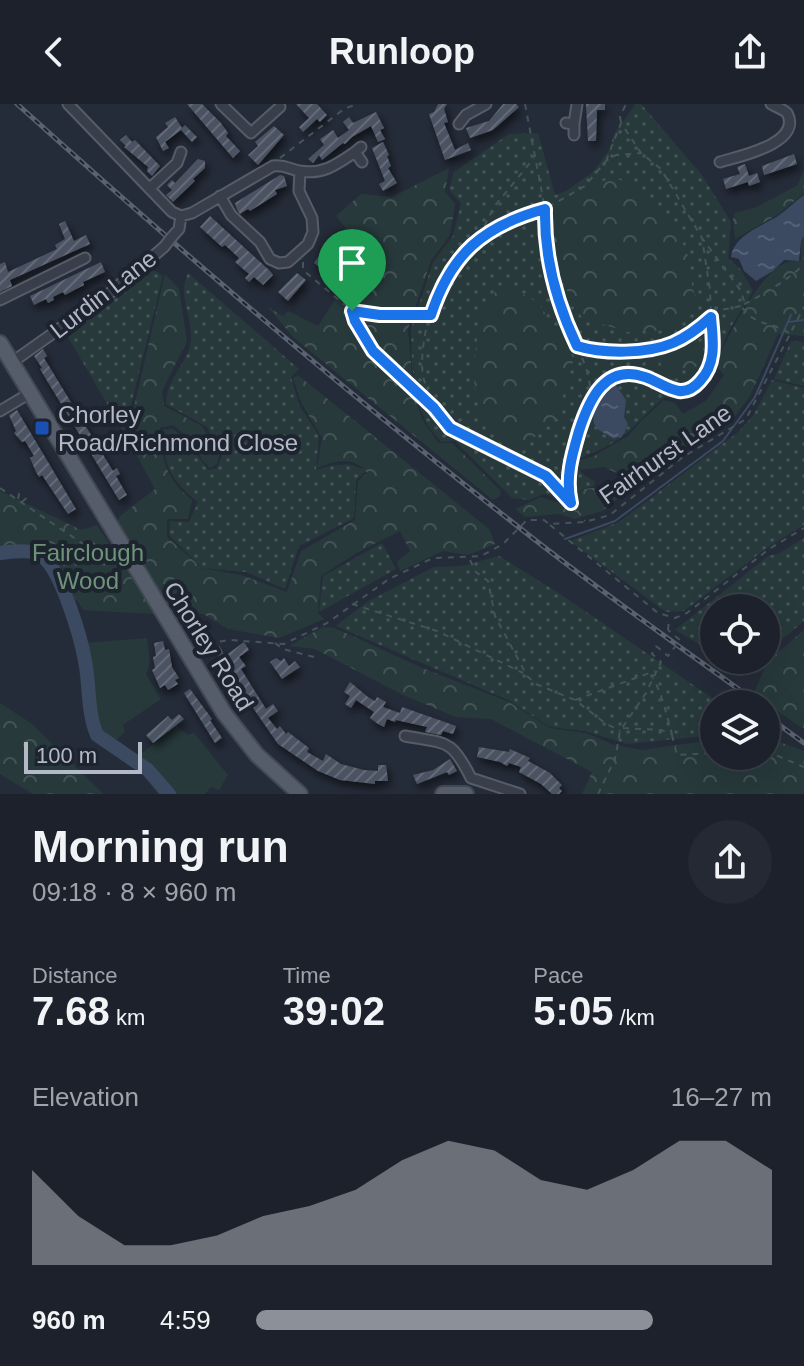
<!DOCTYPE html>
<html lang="en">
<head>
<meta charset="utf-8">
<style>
  :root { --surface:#1c212b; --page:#252933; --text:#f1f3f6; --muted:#a0a3a9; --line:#3a3e47; --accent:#8c9099 }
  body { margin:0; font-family:Arial,sans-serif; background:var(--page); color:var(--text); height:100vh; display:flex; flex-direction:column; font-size:30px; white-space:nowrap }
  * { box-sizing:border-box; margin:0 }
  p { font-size:26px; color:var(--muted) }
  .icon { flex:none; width:44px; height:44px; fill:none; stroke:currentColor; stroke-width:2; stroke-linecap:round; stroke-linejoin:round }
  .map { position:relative; height:690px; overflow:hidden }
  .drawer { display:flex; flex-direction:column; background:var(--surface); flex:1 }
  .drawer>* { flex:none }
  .tools { position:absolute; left:700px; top:490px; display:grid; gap:16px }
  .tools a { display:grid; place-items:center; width:80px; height:80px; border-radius:50%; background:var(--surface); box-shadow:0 8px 32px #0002,0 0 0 2px var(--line); font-size:40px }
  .scale { position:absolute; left:24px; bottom:20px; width:118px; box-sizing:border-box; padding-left:8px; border:4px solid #b3b9c6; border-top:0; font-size:22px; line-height:28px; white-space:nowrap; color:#b3b9c6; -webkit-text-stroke:6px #1d242f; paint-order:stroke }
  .pin { position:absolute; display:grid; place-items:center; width:68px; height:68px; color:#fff; margin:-82px -34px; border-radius:50% 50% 50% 0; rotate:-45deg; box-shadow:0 0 8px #0007 }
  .pin .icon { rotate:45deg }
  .round { display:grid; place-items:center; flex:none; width:84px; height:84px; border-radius:42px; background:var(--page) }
  .headline { display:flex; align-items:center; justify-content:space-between; height:136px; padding:0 32px }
  h1 { font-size:44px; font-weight:700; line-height:60px }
  .stats { display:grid; grid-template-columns:repeat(3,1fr); gap:12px; height:136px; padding:8px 32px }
  .stats div { display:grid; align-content:center }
  .stats b { font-size:40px; font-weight:700 }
  .stats small { font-size:22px; font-weight:400 }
  .stats p { font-size:22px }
  .chart { height:224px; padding:16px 32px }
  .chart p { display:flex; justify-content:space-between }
  .chart svg { width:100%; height:144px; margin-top:8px; fill:var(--accent); opacity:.7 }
  ul { padding:0 32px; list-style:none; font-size:26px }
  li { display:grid; grid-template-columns:128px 96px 1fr; align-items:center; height:60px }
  li i { height:20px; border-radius:10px; background:var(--accent) }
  header { display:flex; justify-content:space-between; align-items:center; height:104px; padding:0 32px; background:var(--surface); font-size:36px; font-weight:700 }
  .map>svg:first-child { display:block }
  .grass { fill:url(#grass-dots) }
  .forest { fill:url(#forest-crowns) }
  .garden { fill:#27393b }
  .water { fill:url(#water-ripples) }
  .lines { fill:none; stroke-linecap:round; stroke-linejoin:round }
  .stream { stroke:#3b4961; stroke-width:2 }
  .river { stroke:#3b4961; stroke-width:14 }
  .building { fill:url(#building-hatch); filter:url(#shadow) }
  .street-casing { stroke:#565c68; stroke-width:13 }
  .primary-casing { stroke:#414853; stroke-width:18 }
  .path { stroke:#445458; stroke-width:2; stroke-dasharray:6 6; stroke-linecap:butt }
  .street { stroke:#383f4a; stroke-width:9 }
  .primary { stroke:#565d6a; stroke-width:14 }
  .rail-casing { stroke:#5a6271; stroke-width:5 }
  .rail { stroke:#1d242f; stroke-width:2; stroke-dasharray:6; stroke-linecap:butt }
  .street-bridge-casing { stroke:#565c68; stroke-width:13; stroke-linecap:butt }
  .path-bridge { stroke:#445458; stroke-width:2; stroke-dasharray:6 6; stroke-linecap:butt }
  .street-bridge { stroke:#383f4a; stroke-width:9 }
  .route-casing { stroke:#fff; stroke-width:16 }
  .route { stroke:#1a73e8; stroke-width:10 }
  .transit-dot { fill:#1a4fb4; stroke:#1d242f; stroke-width:3 }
  .labels { text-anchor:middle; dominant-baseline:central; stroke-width:8; stroke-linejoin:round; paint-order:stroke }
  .street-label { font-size:24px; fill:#b3b9c6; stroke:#1d242f }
  .poi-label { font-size:24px; fill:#b3b9c6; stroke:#1d242f; text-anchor:start }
  .park-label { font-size:24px; fill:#6d9478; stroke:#1d242f }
</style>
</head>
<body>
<header><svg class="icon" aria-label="back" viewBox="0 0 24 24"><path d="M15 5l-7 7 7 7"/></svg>Runloop<svg class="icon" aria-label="share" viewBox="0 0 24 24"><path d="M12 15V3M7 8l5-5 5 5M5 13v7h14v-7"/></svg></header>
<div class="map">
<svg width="804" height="690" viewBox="0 0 804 690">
  <defs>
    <pattern id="grass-dots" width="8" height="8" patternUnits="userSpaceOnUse" patternTransform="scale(2)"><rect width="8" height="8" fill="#27393b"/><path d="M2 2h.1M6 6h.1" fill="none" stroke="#445456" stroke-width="1.8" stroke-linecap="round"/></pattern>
    <pattern id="forest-crowns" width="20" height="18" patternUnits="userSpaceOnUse" patternTransform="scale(2)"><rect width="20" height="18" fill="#27393b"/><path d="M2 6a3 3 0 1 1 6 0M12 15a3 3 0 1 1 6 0" fill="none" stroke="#445456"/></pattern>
    <pattern id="water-ripples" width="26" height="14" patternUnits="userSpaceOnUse" patternTransform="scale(2)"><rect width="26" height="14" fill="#3b4961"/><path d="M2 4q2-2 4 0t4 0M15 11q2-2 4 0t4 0" fill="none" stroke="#556176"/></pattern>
    <pattern id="building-hatch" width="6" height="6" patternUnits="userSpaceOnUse" patternTransform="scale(2)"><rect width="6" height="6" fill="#4b5363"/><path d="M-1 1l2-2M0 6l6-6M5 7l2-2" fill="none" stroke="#636a78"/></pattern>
    <filter id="shadow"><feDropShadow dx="3" dy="5" stdDeviation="4" flood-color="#0009"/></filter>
  </defs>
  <rect width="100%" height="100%" fill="#252c39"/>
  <path class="grass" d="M 636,0 L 641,0 L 702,71 L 731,118 L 728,154 L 741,166 L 753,187 C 745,202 734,216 727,231 C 713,262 712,306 665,293 C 651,304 641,316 628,328 C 613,341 594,349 576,355 C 576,367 585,372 594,377 L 595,381 L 560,394 L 544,390 L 529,396 L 512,394 L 455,337 L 441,338 L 427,321 L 419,301 L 412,262 L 411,225 L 433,158 L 453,132 L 461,99 L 449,86 L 454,68 L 509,30 L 538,29 L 555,91 L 566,87 L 593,68 L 609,46 L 615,28 Z
    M 154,166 L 163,172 L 124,329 L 65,228 Z
    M 188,169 L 299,265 L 291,273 L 299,301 L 319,332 L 316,366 C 334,361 348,356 366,367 L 356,376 L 354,414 L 299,442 L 285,485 L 246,468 L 202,464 L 169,431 L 170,417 L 189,418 L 198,398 C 169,374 165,363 162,326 L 173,325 L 188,338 L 208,366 L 217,364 L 222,352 L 207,323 L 166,300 C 166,274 190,257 191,236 C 193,212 177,193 188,169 Z
    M 791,237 L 804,238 L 804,282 L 774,275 Z
    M 772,276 L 804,284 L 804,421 L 768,443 L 684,507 L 666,508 L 570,437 L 619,418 L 737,329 L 753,312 Z
    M 804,434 L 804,517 L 766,548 L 766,504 L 714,504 L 714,549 L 675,526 L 768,452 L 778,450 Z
    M 382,439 L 396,465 L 319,508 L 323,472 Z
    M 499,452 L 560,490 L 721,600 L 714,600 L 714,631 L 627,640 L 585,627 L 550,623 L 508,596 L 336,522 L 367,498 L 434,463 L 461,462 Z"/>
  <path class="forest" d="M 449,64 L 445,88 L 455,100 L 450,131 L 431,157 L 408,225 L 414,292 L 424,319 L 439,339 L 452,339 L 501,387 L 500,392 L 493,396 L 293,233 L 269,204 L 283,212 L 288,207 L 318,222 L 352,170 L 354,135 L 336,112 L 361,90 L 392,93 Z
    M 804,65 L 804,89 L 777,111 L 735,135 L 733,115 L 735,109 L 757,103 L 798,81 Z
    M 615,74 L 625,78 C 648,99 676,119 687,149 C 694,167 687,180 699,197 L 673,226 L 628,228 L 582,214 C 575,199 564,184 559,169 C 553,154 545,127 551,112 C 560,91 595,78 615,74 Z
    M 804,132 L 804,232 L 778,230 L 750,292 L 729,320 L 691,338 L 602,407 L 575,415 L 560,410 L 525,413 L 515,405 L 541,393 L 558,399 L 585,385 L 614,381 L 619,370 L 604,363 L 580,366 L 577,357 L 594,352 L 628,332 L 641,317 L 664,296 L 675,299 L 683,310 L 706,297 L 724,271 L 715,261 C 728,234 759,167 788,158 C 792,157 797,157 801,157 L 801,137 Z
    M 165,170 L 179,185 L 187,237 L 162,287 L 164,302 L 202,322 L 219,351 L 217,360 L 210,364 L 203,357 L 190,335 L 173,321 L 160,324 C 162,358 166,375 192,396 L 188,415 L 167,415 L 167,433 L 202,464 L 241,471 L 287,488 L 301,447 L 355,416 L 358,377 L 367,369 C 353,351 335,357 317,364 L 322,334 L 301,298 L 293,274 L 298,271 L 489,425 L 495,440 L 468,451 L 443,447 L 400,467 L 397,458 L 410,447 L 400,427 L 358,448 L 321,472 L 318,509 L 324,515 L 279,534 L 228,525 L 205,511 L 167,499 L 117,421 L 119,413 L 155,385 L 127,333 Z
    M 502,180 L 532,195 L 541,203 L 574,255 L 556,316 L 516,348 C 475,320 469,284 477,237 C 479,225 480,210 486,200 C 490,193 497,187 502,180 Z
    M 683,240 L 704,244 L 711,251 L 709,262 L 704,268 L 700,263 L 688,262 L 678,267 L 674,278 L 666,271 L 660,258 L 671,244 Z
    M 0,387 L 81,426 L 97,421 L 155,510 L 84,506 C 59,471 43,453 0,444 Z
    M 323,523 L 335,524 L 420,563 L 509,598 L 550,624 L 586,629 L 614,641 L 642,646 L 714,636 L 714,652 L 766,652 L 766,633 L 804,647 L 804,690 L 582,690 L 592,668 L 491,615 L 456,613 L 403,591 L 315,545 L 289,542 Z
    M 804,526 L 804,625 L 753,591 L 768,557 Z
    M 0,599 L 32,620 L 103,690 L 33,690 L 0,670 Z
    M 145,647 L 192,690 L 158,690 L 130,654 Z"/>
  <path class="garden" d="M 147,534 L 150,559 L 146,570 L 161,595 L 123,621 L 125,628 L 114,638 L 96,622 L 93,573 L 84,539 Z
    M 176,621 L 188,631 L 194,629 L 228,671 L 219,686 L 211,683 L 205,690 L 192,690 L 145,647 Z"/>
  <path class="water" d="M 804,91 L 804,132 L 801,137 L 799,157 L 784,156 L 773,167 L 756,177 L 744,167 L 739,155 L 731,153 C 734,131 762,122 778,112 C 787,106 795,97 804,91 Z
    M 615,280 L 626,296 L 624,313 L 628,320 L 624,330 L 614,335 L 599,326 L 594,320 L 593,311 L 603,286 Z"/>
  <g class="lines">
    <path class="stream" d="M 789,218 L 804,216
      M 565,435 L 615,417 L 723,337 L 755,293 L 791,211"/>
    <path class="river" d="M 0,449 C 13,448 31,444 43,453 C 61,467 81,533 85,557 C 90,581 87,608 97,631 L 148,666 L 169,690"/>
  </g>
  <path class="building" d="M 187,0 L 202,0 L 221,19 L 228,29 L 226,32 L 240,47 L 233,54 Z
    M 296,0 L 317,0 L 327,11 L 320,18 L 317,15 L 303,28 L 299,23 L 309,14 Z
    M 438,0 L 447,0 L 444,5 L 448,18 L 444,19 L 455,46 L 468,39 L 471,46 L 445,56 L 429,10 L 434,8 Z
    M 503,0 L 516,0 L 519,3 L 493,26 L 470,34 L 466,24 L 489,17 Z
    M 586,0 L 605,0 L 605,6 L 597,6 L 596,37 L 588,37 Z
    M 376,8 L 384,24 L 380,26 L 385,35 L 378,38 L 371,22 L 352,33 L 345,40 L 343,39 L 322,56 L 319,51 L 313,59 L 308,55 L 324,41 L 320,35 L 326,31 L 333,26 L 338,34 L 349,26 L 343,18 L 349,13 L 353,19 Z
    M 175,13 L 182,24 L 185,21 L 197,33 L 192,38 L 181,26 L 165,38 L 169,44 L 163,47 L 156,33 L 168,23 L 165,19 Z
    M 274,22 L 284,31 L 258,61 L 248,51 L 258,42 L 255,38 Z
    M 126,31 L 132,38 L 135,36 L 160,62 L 152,72 L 147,67 L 148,63 L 124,43 L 126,42 L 120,36 Z
    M 383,38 L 389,51 L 387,52 L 391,62 L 388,64 L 397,79 L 383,87 L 379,80 L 385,77 L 372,44 Z
    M 794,50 L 797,60 L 764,71 L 762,62 Z
    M 198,55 L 205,57 L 205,64 L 193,75 L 195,77 L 173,98 L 166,91 L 172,86 L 167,81 L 172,76 L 175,79 Z
    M 745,60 L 749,72 L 757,69 L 760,78 L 749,82 L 748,78 L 726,85 L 723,75 L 740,70 L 737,63 Z
    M 280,71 L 284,72 L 287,82 L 275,86 L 277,90 L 250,107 L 248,105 L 240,110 L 237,106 L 235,99 Z
    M 210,112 L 270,167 L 273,171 L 263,181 L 254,173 L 249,178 L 245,174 L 249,170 L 235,158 L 239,154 L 225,141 L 222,143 L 200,123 Z
    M 65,117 L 74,137 L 86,131 L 90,140 L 10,176 L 12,182 L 0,188 L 0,160 L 5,158 L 8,168 L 57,145 L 55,141 L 65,135 L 59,120 Z
    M 329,137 L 338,145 L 332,152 L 335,155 L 325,167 L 314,159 Z
    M 101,158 L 105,168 L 83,178 L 84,181 L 65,191 L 63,188 L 53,193 L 54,196 L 48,199 L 46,195 L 34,201 L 30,192 Z
    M 297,169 L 306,176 L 288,197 L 278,188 Z
    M 43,245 L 47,252 L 44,254 L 113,367 L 117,364 L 120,370 L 116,372 L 127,391 L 119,396 L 40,265 L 42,264 L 34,252 Z
    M 17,306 L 76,405 L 68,410 L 42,371 L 39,373 L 36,368 L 30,354 L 34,352 L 25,337 L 22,338 L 14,329 L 16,327 L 9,311 Z
    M 163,537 L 165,546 L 169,545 L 172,563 L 179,574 L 175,576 L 178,580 L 168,586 L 165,581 L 160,584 L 152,566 L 155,564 L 153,553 L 156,552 L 154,539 Z
    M 244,538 L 249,546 L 239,553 L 246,562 L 241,565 L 266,605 L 273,600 L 278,607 L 268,614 L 277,625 L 280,622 L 286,630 L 288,628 L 309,644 L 307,648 L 323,657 L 326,650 L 341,660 L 364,666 L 378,667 L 378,661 L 386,661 L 388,677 L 375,677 L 375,680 L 340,676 L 318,667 L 278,640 L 224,562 L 222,566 L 218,565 L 219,541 L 225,552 Z
    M 276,554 L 281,557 L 284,554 L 289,562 L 295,557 L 300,563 L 282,575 L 270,558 Z
    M 350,578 L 368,593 L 375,597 L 377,593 L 386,598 L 383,603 L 400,609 L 402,603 L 456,622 L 453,630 L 443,627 L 441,631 L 425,628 L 427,623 L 396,616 L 395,618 L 387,615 L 384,623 L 378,620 L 370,614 L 374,608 L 356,596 L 351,604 L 345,600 L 350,592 L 344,588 Z
    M 190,585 L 212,615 L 210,616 L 222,634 L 215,639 L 184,589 Z
    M 179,610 L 184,615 L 153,639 L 146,631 L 168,612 L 172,616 Z
    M 479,643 L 509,648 L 510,645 L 530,654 L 528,657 L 550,669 L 562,681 L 559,684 L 562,687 L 559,690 L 552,690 L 541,680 L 519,668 L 521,663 L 509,659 L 507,662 L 500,658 L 477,653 Z
    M 450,655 L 457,667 L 449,671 L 447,668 L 417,680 L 413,671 L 433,666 Z"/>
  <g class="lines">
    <g class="street-casing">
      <path id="street" d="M 68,0 L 172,108 L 181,112 L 192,109 L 273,62 C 284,60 289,65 299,67 C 323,71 336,61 355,48
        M 221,0 L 251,29 L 280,3
        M 566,19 L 574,20 L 574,31
        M 459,20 L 466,11 L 486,0
        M 574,20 L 577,0
        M 361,43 L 355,48 L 362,58
        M 720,58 C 735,53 804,40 787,9 C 783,5 776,3 771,0
        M 150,84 L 177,59 L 181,48
        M 220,92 L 231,111 L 260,138 L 270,155 L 279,159 L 288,158 L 308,140 L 313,128 L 312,114 L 299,87 L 300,67
        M 171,134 L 179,125 L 181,112
        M 0,196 L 85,154
        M 11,259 L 111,188 L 164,143
        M 0,307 L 30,289
        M 405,632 C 447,640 451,634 471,674 L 520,690"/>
    </g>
    <g class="primary-casing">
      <path id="primary" d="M 0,239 L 224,609 L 257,651 L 300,690
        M 443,690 L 466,690"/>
    </g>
    <path class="path" d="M 525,0 L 545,105 C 523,111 497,121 478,134 C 442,160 423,216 422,259 C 422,281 433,304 447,320 C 457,332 490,344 505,353 C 518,360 541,376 556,371 C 590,360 566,287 623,271 C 651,263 676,304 701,277 C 717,259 713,236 711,213 L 716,207 L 741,202 L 744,197 L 741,187 L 702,134
      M 621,18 L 620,13 L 626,0
      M 280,54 L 344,5 L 357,0
      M 606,57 L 621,19 L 641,49 L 661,65 L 702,134 L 710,186 L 711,213 C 700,223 687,233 673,239 C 647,250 604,250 577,242 C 555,198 544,154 545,105 L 585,82 L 606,57 L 616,51 L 641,49
      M 479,133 L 494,103 L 534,54
      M 303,158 L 303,166 L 352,207 L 355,217 L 373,247 L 432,302
      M 354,207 L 380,211 L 430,211
      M 789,229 C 769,216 757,224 741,202 C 760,192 790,175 804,160
      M 577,243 L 586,263 L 592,290
      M 570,360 C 568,384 569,398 585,417
      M 548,373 L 570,398
      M 0,384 L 101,452 L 116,450
      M 18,395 L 19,390 L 24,385
      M 22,398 L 29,392
      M 550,421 L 658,509 L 675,514 L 687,509 L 769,445 L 804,424
      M 470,456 L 476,468 L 488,477 L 495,512 L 527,572 L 536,580 L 575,596 L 605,619 L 620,627
      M 352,500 L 437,527 L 523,569
      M 668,526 L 669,515
      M 275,539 L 283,545 L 314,553
      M 196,541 L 231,536 L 284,540 L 327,519 L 389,475 L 433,454 L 481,452 L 503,440 L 527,416 L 544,416 L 549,420 L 585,418 L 610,411 L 683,353 L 746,315 L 804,203
      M 575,596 L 655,567
      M 623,624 L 661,626 L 672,630 C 666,610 663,592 653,574
      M 672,631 L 677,651 L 714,649
      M 766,647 L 804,663
      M 598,690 L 615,655 L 620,627 L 646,589 L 661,558 L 652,550 L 656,542"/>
    <use href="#street" class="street"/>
    <use href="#primary" class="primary"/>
    <g class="rail-casing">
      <path id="rail" d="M 17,0 C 179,146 344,287 516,421 C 595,484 678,541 759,600
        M 766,611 L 804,639"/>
    </g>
    <use href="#rail" class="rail"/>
    <g class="street-bridge-casing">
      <path id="street-bridge" d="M 164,143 L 171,134"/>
    </g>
    <path class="path-bridge" d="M 656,542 L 668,552 L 680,536 L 668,526"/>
    <use href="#street-bridge" class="street-bridge"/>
  </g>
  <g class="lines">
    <g class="route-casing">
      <path id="route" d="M 545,105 C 544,154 556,198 577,242 C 603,250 647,250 673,239 C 687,233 700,223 711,213 C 713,236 717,259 700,277 C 694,284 688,288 679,287 C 667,285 657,277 645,273 C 605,259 589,296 579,327 C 572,351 565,374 571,399 L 546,372 L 450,324 L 434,304 L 373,247 L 355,217 L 352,207 L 380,211 L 431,211 C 451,150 483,122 545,105 Z"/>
    </g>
    <use href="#route" class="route"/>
  </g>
  <rect class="transit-dot" x="34" y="316" width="16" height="16" rx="4"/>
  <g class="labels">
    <g class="street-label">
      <text transform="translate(103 190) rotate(-38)">Lurdin Lane</text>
      <text transform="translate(665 350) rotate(-35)">Fairhurst Lane</text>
      <text transform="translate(209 542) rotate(58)">Chorley Road</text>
    </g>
    <g class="poi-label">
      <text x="58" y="310">Chorley<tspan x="58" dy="28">Road/Richmond Close</tspan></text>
    </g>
    <g class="park-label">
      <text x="88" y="448">Fairclough<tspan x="88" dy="28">Wood</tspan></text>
    </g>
  </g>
</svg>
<div class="tools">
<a><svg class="icon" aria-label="locate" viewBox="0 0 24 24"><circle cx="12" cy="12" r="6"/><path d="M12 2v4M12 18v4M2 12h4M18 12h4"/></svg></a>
<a><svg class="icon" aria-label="layers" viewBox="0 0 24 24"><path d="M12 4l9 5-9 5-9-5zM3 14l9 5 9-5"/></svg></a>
</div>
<div class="scale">100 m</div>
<div class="pin" style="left:352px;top:207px;background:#1e9e55"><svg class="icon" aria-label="arrive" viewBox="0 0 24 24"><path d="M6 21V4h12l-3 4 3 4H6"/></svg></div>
</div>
<section class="drawer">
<div class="headline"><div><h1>Morning run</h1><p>09:18 · 8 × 960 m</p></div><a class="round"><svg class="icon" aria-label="share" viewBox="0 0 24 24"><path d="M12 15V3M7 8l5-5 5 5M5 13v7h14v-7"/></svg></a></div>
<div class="stats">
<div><p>Distance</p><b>7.68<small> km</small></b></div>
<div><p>Time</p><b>39:02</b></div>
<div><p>Pace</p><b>5:05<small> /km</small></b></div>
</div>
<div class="chart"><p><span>Elevation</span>16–27 m</p>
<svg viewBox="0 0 160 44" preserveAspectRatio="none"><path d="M0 44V15L10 29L20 38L30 38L40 35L50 29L60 26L70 21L80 12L90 6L100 9L110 18L120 21L130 15L140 6L150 6L160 15V44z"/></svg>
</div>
<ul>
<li><b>960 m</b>4:59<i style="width:77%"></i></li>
</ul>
</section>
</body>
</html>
